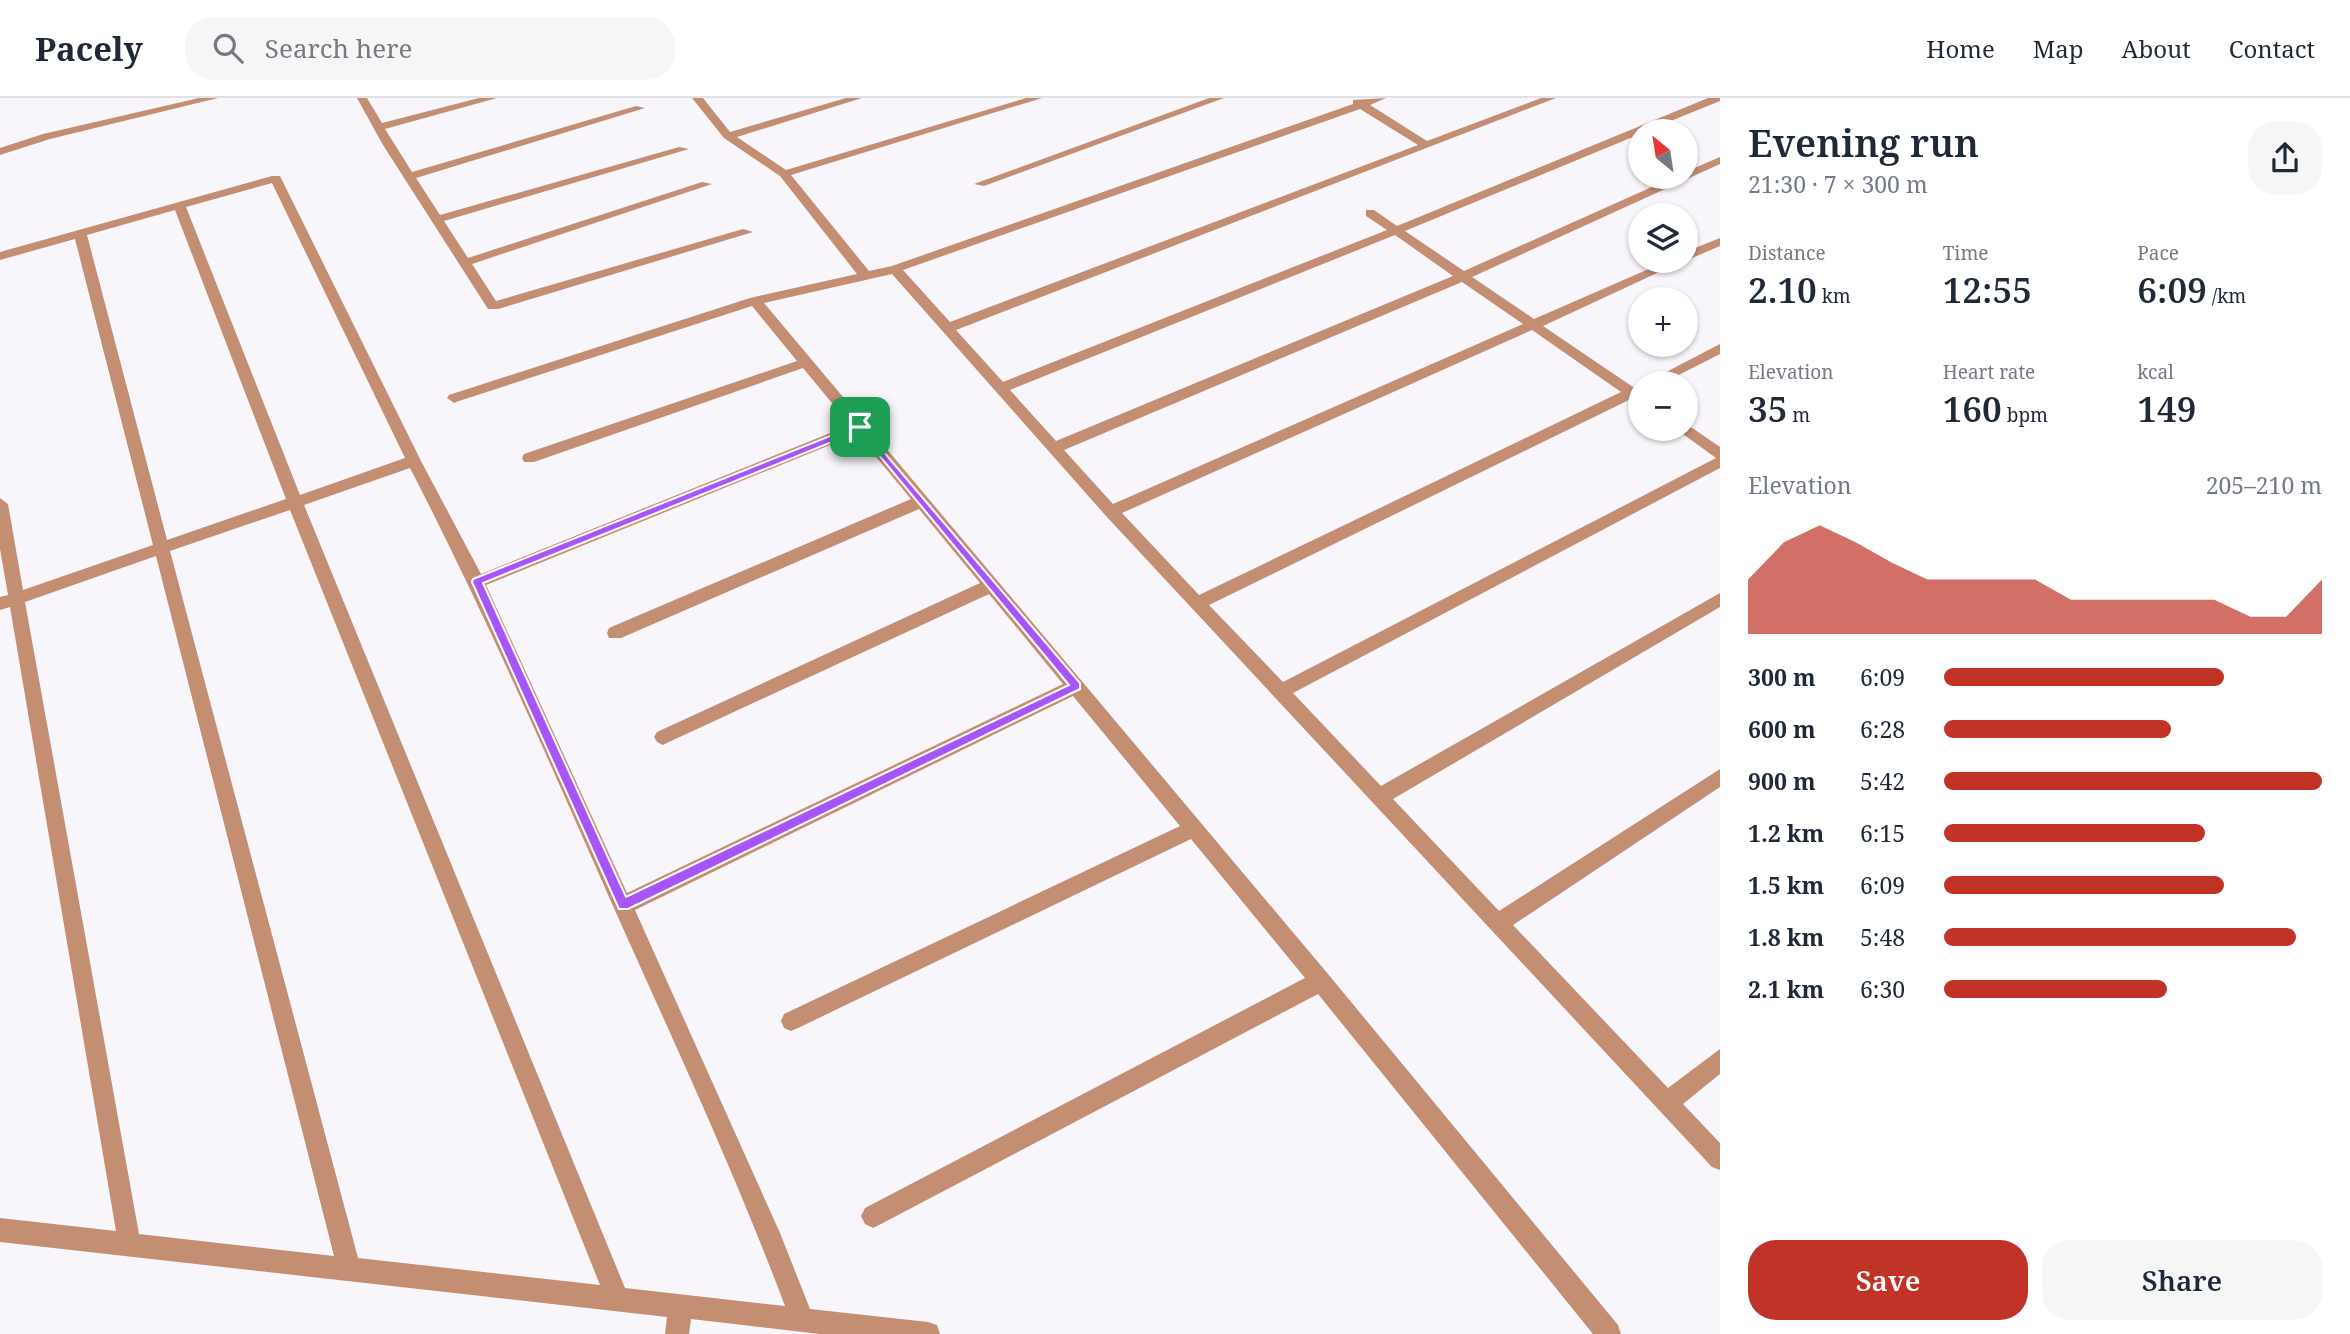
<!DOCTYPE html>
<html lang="en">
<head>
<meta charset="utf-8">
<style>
  :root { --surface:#fff; --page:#f6f6f7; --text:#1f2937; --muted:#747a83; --line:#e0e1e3; --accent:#c03326 }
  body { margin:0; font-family:"Noto Serif",serif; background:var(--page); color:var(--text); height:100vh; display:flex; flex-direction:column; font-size:26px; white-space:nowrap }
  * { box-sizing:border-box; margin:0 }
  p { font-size:23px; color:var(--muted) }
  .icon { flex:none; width:38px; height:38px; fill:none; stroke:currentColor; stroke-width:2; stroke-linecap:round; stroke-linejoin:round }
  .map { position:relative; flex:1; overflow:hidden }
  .sheet { display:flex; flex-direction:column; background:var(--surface); width:630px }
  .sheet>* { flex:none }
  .needle { width:46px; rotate:330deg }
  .tools { position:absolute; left:1628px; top:21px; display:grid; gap:14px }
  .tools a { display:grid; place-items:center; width:70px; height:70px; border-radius:50%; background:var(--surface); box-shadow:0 2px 5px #0004; font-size:35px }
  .pin { position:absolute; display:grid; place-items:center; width:60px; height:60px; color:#fff; margin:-30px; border-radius:14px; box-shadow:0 4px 10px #0006 }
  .round { display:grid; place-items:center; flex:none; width:74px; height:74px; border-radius:28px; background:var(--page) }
  .head { display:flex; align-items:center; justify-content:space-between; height:119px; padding:0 28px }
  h1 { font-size:38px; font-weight:600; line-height:52px }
  .metrics { display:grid; grid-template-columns:repeat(3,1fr); gap:10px; height:119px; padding:7px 28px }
  .metrics div { display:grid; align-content:center }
  .metrics b { font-size:35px; font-weight:600 }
  .metrics small { font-size:19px; font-weight:400 }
  .metrics p { font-size:19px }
  .chart { height:196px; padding:14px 28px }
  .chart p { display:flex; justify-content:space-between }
  .chart svg { width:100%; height:126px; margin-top:7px; fill:var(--accent); opacity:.7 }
  .primary-button { display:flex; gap:14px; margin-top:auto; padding:14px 28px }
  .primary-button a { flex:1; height:80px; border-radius:28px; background:var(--accent); color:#fff; font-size:28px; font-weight:600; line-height:80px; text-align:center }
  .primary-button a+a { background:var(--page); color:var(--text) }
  ul { padding:0 28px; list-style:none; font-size:23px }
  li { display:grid; grid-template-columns:112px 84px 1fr; align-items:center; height:52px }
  li i { height:18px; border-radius:9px; background:var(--accent) }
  header { display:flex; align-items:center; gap:42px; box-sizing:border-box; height:98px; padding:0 35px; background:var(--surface); border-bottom:2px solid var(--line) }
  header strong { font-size:33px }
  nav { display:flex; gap:38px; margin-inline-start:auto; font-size:24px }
  .search { width:490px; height:63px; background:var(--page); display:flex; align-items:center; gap:18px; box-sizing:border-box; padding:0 24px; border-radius:28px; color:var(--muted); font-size:26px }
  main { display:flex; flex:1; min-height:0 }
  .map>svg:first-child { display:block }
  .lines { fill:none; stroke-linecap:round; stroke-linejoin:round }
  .minor { fill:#c48e73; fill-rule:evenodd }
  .route { fill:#a855f7; stroke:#fff; stroke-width:2; fill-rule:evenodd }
</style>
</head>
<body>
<header>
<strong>Pacely</strong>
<div class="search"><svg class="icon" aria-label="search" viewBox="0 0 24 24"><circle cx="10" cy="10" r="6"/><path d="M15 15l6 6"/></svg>Search here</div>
<nav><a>Home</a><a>Map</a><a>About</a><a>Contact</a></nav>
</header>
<main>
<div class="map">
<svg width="1720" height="1236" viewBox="0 0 1720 1236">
  <rect width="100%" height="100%" fill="#f8f5fb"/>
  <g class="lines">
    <path class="minor" d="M 199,0 L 218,0 L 50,41 L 0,57 L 0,50 L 43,36 Z
      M 357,0 L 367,0 L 382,25 L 479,0 L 497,0 L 385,31 L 412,74 L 636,8 L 645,10 L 416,80 L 440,117 L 679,49 L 689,51 L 444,123 L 468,160 L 702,84 L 712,86 L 472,166 L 496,203 L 743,131 L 753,134 L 498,211 L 488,211 L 383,47 Z
      M 692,0 L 703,0 L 730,34 L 846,0 L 862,0 L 737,39 L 786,72 L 1026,0 L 1042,0 L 791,77 L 869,173 L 892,168 L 1353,6 L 1353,2 L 1386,0 L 1370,7 L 1427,43 L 1541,0 L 1556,0 L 956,232 L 1003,284 L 1387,132 L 1366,118 L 1366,112 L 1374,112 L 1397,128 L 1708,0 L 1720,0 L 1720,3 L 1646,33 L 1640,33 L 1640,36 L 1405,133 L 1464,173 L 1674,79 L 1685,79 L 1685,74 L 1720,59 L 1720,66 L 1472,179 L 1534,221 L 1667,163 L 1683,163 L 1543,228 L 1633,289 L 1640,286 L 1640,303 L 1631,301 L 1209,507 L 1283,584 L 1716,360 L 1676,331 L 1685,331 L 1685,327 L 1688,327 L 1720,349 L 1720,370 L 1293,595 L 1381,688 L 1720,495 L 1720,509 L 1393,701 L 1499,813 L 1720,671 L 1720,689 L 1513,827 L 1668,990 L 1720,951 L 1720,976 L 1683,1006 L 1720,1045 L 1720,1072 L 1712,1069 L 1106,418 L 892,176 L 764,205 L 1328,876 L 1618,1227 L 1621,1236 L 1593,1236 L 1318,896 L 881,1126 L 873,1130 L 865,1126 L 861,1118 L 865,1110 L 1305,880 L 1191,741 L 798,930 L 791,933 L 784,930 L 781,923 L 784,916 L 1180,728 L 1073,598 L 635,812 L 780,1135 L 810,1211 L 928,1224 L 937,1227 L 940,1236 L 820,1236 L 691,1221 L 689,1236 L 665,1236 L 667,1219 L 0,1144 L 0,1120 L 116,1133 L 10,509 L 0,512 L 0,499 L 8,497 L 0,451 L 0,400 L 8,406 L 23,492 L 153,447 L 75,141 L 0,162 L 0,154 L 272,78 L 280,78 L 421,363 L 481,476 L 850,327 L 803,270 L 534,364 L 524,364 L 522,360 L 524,356 L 797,263 L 752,208 L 459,303 L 454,305 L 447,300 L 449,297 L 750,200 L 857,176 L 780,78 L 724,40 ZM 1360,11 L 1418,47 L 950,224 L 903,172 ZM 272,85 L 405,360 L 300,397 L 186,109 ZM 175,112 L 286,401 L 167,442 L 87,137 ZM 1395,137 L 1453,178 L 1056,343 L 1010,292 ZM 1462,184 L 1523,226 L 1113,406 L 1064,352 ZM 1532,232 L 1621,294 L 1199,497 L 1122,415 ZM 857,336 L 911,401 L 609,530 L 607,535 L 609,540 L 621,540 L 919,411 L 980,485 L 657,634 L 654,639 L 657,644 L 663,647 L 669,644 L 989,496 L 1063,586 L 627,795 L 486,487 ZM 410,370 C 484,513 548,661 613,808 C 672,940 734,1072 785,1208 L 625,1190 L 304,407 ZM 290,412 L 600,1187 L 358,1160 L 170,453 ZM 156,458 L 334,1158 L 139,1136 L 25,504 Z
      M 1209,0 L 1224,0 L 984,88 L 974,86 Z
      M 1720,140 L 1720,148 L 1685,163 L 1685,154 Z
      M 1720,246 L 1720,256 L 1663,285 L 1645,285 Z"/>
  </g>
  <path class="route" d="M 860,326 L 1080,585 L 1080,591 L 628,811 L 619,811 L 472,484 L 473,481 ZM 859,333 L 1069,587 L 626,799 L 483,485 Z"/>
</svg>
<div class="tools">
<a><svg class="needle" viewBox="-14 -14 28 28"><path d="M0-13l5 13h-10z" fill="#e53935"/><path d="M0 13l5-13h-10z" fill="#747a83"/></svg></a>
<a><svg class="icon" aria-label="layers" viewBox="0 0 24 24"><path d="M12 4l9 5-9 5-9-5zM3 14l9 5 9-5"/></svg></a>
<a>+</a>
<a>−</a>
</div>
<div class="pin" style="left:860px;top:329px;background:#1e9e55"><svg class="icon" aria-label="arrive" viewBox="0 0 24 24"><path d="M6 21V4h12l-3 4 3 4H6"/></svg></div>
</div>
<section class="sheet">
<div class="head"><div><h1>Evening run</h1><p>21:30 · 7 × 300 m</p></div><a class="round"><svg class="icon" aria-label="share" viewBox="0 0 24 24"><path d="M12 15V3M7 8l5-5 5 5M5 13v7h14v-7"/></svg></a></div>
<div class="metrics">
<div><p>Distance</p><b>2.10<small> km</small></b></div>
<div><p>Time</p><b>12:55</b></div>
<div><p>Pace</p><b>6:09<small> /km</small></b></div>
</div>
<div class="metrics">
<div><p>Elevation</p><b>35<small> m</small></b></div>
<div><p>Heart rate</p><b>160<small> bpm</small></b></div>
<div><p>kcal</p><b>149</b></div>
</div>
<div class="chart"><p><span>Elevation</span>205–210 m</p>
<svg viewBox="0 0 160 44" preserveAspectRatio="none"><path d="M0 44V25L10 12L20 6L30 12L40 19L50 25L60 25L70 25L80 25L90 32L100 32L110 32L120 32L130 32L140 38L150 38L160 25V44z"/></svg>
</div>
<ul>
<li><b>300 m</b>6:09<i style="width:74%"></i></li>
<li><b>600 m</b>6:28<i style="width:60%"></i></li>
<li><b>900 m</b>5:42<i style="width:100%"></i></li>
<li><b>1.2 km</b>6:15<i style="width:69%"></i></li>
<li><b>1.5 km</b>6:09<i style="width:74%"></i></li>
<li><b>1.8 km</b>5:48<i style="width:93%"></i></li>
<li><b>2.1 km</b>6:30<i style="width:59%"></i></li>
</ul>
<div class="primary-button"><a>Save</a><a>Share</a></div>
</section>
</main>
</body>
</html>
